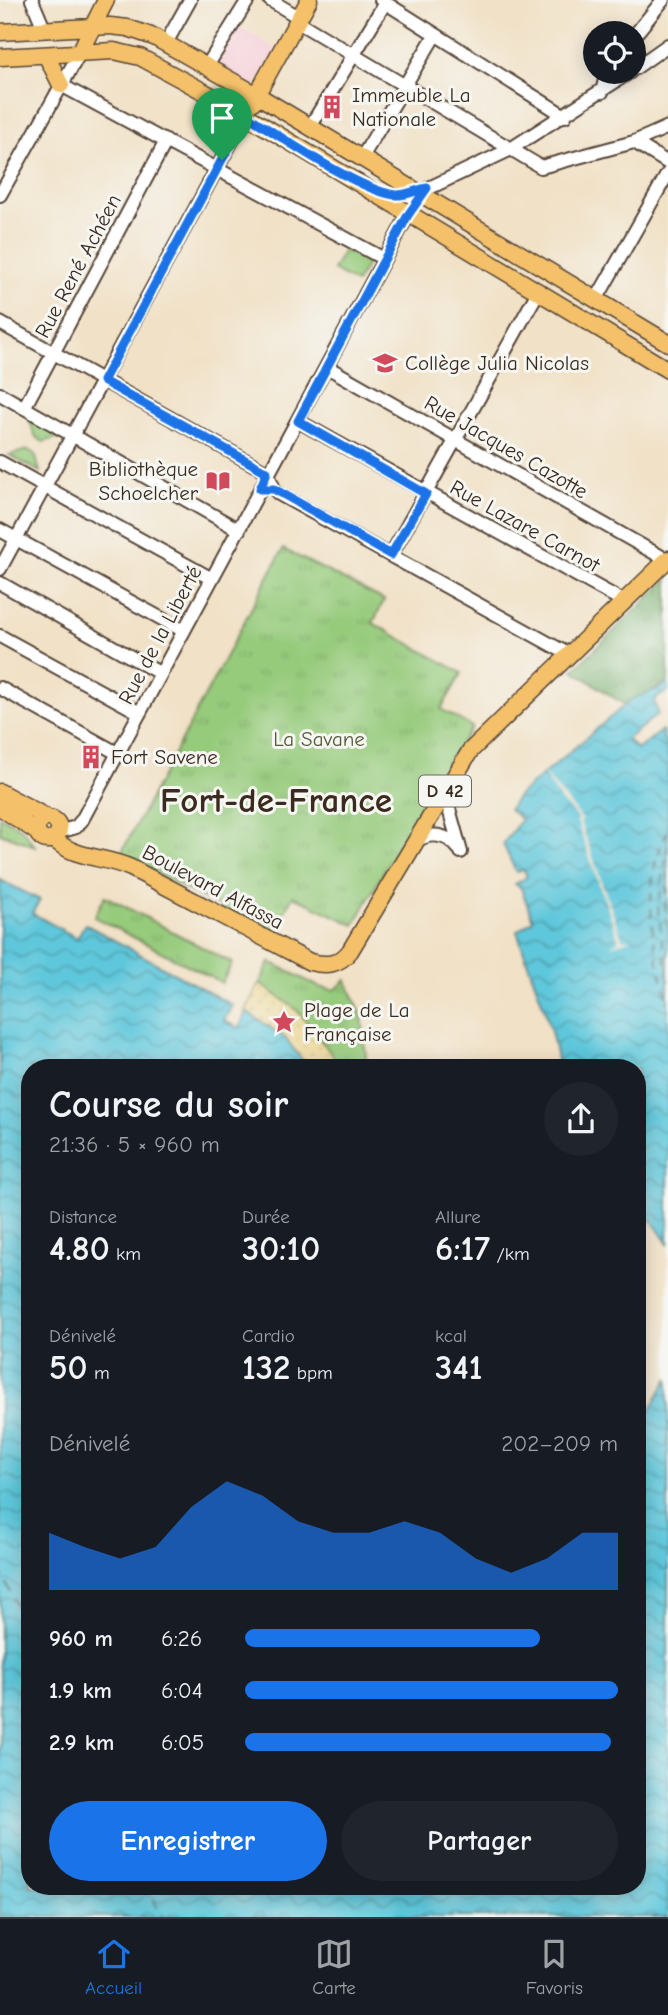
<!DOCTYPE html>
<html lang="fr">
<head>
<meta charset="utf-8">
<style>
  :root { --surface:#171b24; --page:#20242c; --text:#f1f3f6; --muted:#9ea1a6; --line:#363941; --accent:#1a73e8 }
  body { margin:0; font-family:"Comic Neue",sans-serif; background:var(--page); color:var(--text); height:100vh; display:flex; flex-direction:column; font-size:26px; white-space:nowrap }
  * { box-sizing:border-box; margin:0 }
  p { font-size:23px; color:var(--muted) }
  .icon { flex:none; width:38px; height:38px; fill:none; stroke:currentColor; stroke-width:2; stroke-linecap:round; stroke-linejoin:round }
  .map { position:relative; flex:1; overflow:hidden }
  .panel { position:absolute; left:21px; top:1059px; width:625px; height:836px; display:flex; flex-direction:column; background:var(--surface); border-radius:28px; box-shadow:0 4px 18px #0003 }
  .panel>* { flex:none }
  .fabs { position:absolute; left:583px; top:21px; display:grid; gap:14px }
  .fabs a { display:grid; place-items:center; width:63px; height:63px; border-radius:50%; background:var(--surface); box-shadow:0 4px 18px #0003; font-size:35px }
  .pin { position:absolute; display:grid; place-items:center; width:60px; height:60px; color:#fff; margin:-72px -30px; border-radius:50% 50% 50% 0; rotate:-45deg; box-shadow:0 0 7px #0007 }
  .pin .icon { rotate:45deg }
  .round { display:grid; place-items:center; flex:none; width:74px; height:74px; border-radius:37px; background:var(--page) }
  .head { display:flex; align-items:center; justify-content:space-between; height:119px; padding:0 28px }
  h1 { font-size:38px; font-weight:600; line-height:52px }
  .metrics { display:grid; grid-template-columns:repeat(3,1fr); gap:10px; height:119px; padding:7px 28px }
  .metrics div { display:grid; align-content:center }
  .metrics b { font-size:35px; font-weight:600 }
  .metrics small { font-size:19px; font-weight:400 }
  .metrics p { font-size:19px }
  .chart { height:196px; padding:14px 28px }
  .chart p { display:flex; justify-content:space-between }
  .chart svg { width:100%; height:126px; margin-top:7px; fill:var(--accent); opacity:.7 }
  .primary-button { display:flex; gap:14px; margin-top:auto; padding:14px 28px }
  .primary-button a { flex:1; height:80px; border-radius:42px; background:var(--accent); color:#fff; font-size:28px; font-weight:600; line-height:80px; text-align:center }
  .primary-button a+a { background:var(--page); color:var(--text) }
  ul { padding:0 28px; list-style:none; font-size:23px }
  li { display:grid; grid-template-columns:112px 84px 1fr; align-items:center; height:52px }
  li i { height:18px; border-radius:9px; background:var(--accent) }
  .dock { display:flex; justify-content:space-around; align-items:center; height:98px; border-top:2px solid var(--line); background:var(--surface); font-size:19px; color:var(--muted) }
  .dock a { display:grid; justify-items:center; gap:4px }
  .dock .on { color:var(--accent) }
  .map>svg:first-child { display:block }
  .built { fill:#f6cfd8 }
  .grass { fill:#96cb7c; stroke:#687a4d; stroke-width:2 }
  .forest { fill:url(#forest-crowns); stroke:#5a6c45; stroke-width:2 }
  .sand { fill:url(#sand-dots); stroke:#94825e; stroke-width:2 }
  .park { fill:url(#park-tufts); stroke:#687a4d; stroke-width:2 }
  .water { fill:url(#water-waves); stroke:#4d787c; stroke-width:2 }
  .pier { fill:#f1e1c6 }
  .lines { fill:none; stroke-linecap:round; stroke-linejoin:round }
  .ferry { stroke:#465957; stroke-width:2; stroke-dasharray:9 7; stroke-linecap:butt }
  .minor-casing { stroke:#564537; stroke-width:16 }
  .major-casing { stroke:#564537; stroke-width:19 }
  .minor { stroke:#fff; stroke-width:12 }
  .major { stroke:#f4c16a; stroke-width:16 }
  .route-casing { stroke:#fff; stroke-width:14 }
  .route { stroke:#1a73e8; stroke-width:9 }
  .labels { text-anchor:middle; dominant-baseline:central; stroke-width:6; stroke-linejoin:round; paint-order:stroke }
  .shield { fill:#f6f6f2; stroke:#73675e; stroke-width:2 }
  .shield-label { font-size:19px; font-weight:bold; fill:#3b2a1e }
  .poi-label { font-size:21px; fill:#3b2a1e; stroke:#f6f6f2; text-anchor:start }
  .street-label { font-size:21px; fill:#3b2a1e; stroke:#f6f6f2 }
  .park-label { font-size:21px; fill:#565a3a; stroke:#f6f6f2 }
  .town-label { font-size:35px; font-weight:bold; fill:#3b2a1e; stroke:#f6f6f2 }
</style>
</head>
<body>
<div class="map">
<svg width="668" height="1917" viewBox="0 0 668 1917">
  <defs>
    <pattern id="forest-crowns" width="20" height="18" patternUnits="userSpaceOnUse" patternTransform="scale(1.75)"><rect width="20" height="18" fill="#78af6c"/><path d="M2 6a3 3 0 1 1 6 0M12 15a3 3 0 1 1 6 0" fill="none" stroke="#648f58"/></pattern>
    <pattern id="sand-dots" width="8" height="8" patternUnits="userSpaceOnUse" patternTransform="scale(1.75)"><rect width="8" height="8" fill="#eeda9e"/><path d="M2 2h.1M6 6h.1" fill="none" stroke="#cdbb88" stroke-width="1.8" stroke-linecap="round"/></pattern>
    <pattern id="park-tufts" width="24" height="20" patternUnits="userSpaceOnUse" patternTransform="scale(1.75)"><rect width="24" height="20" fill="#96cb7c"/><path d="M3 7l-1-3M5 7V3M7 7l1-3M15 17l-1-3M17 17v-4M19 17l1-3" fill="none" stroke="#82ae6b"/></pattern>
    <pattern id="water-waves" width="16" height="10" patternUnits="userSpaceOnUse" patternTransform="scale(1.75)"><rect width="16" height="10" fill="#5fc7db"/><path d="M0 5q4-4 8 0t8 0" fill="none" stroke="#50a2b1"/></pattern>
  </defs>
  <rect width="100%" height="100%" fill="#f6f6f2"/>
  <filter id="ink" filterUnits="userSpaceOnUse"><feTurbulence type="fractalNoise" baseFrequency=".0143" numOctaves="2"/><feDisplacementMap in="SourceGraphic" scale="14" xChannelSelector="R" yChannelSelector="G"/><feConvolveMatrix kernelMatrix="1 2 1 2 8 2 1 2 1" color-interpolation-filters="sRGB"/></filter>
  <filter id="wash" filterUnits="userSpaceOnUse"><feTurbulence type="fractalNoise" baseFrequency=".00686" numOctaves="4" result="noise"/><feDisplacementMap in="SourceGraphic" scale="28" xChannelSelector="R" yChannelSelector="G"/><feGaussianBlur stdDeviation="1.57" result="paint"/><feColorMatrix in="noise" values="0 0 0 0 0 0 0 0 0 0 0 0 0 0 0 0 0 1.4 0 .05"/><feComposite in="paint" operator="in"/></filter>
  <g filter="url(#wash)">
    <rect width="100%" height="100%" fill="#f1e1c6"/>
    <path class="built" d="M 237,25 L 277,50 L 252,90 L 210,66 Z"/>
    <path class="grass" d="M 352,249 L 369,261 L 356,283 L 333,270 L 344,250 L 349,253 Z
      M 29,419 L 60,436 L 60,437 L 43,442 L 35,436 Z
      M 28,450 L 35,454 L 40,472 L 9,455 Z"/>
    <path class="forest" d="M 668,579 L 668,682 L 625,705 L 573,670 Z"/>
    <path class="sand" d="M 260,983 L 297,1010 L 342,1067 L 308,1067 L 284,1037 L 245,1011 Z"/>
    <path class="park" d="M 283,549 L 384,600 L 373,623 L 462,673 L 441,709 L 472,727 L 430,789 L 354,925 L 293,896 L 272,934 L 125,857 L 119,857 Z
      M 0,816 L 22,829 L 35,846 L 0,833 Z
      M 105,896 L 232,963 L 222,983 L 94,917 Z
      M 270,962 L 319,987 L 335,990 L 346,980 L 362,1016 L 367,1067 L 342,1067 L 297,1010 L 260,983 Z"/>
    <path class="water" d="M 668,682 L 668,691 L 654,700 L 658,714 L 627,739 L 637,750 L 662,730 L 668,755 L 668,1244 L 637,1199 L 637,1068 L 558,1067 C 552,1018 531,977 517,931 L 533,920 L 521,888 L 515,884 L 527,877 L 524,870 L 516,872 L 503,844 L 521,819 L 509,809 L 519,795 L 632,699 L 661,688 Z
      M 0,880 L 40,900 L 32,913 L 77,938 L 85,924 L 232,1005 L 224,1021 L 239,1028 L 247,1012 L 284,1037 L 308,1067 L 30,1068 L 30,1886 L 637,1886 L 637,1446 L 641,1427 L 668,1378 L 668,1917 L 0,1917 Z"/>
    <path class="pier" d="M 541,770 L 583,820 L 580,822 L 622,939 L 631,939 L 610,946 L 619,940 L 577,821 L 579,819 L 562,802 Z"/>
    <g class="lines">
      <path class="ferry" d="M 668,831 C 639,884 653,947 668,1002
        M 668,843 L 658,911 L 668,977
        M 668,870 L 665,910 L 668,928
        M 0,1569 L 30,1636
        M 145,1886 L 163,1917"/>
    </g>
  </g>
  <g filter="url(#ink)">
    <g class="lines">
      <g class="minor-casing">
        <path id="minor" d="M 32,0 L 45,31
          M 270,0 L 300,18
          M 381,0 L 565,116
          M 298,22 L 541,167 L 634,142 L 668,127
          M 634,36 L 663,0
          M 166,43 L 190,0
          M 207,66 L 248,0
          M 634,69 L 668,45
          M 61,85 L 384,259
          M 602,92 L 607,72
          M 310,127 L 385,3
          M 634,142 L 668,163
          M 361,159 L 435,35
          M 0,195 L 79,54
          M 421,195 L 427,189 L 509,150 L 630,72
          M 596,300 L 668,173
          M 0,323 L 267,472
          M 327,367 L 667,560
          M 0,394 L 239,530
          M 24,408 L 166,141
          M 298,421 L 623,601
          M 0,462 L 212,579
          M 267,472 L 274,489 L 279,494 L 568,654
          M 0,530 L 184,631
          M 391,555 L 538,292
          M 0,569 L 246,115
          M 0,583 L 161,674
          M 0,636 L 140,713
          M 0,688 L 117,753
          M 444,791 L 461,852
          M 59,832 L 76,827 L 82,820 L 408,215
          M 414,842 C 430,832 447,833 459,849"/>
      </g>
      <g class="major-casing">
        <path id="major" d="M 0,32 L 110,26 L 128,28 L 154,37 L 257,95 L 668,343
          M 79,54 L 106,0
          M 46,55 L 61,85
          M 0,57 L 114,51 L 140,57 L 232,107 L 668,370
          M 252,103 L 309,0
          M 0,792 L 48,818
          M 0,807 L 37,832
          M37 829a11 11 0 1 1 22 0a11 11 0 1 1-22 0Z
          M 54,839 C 74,859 105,856 131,868 L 310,962 C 327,966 339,965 350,951 L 470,751 L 668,559"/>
      </g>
      <use href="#minor" class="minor"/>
      <use href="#major" class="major"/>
    </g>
  </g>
  <g class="lines" filter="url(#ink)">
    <g class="route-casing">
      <path id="route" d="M 246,115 C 280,136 358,190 395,195 C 405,196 416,190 427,188 L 408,215 L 298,421 L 426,494 L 391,555 L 274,489 L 260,489 L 267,472 L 103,381 Z"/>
    </g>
    <use href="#route" class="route"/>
  </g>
  <defs>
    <g id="building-bare" transform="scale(1.89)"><path d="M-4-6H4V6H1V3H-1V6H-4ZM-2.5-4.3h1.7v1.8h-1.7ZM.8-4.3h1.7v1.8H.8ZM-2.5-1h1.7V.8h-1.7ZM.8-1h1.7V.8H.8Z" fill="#d1495b" stroke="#f6f6f2" stroke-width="2.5" paint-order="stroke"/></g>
    <g id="school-bare" transform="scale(1.89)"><path d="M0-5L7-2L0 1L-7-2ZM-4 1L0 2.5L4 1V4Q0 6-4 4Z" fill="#d1495b" stroke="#f6f6f2" stroke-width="2.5" paint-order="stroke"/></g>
    <g id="library-bare" transform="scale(1.89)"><path d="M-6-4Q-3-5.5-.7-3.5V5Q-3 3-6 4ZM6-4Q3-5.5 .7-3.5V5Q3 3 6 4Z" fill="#d1495b" stroke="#f6f6f2" stroke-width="2.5" paint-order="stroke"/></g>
    <g id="sight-bare" transform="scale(1.89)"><path d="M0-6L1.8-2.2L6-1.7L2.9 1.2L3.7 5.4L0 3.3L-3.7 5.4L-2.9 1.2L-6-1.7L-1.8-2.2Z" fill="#d1495b" stroke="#f6f6f2" stroke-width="2.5" paint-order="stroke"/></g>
  </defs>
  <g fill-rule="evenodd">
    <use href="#building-bare" x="332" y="107"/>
    <use href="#school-bare" x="385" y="363"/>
    <use href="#library-bare" x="218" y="481"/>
    <use href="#building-bare" x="91" y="757"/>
    <use href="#sight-bare" x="284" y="1022"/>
  </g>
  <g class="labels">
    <rect class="shield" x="419" y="775.5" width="52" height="31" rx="5"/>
    <g class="shield-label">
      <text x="445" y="791">D 42</text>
    </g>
    <g class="poi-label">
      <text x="352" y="95">Immeuble La<tspan x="352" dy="24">Nationale</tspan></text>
      <text x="405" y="363">Collège Julia Nicolas</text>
      <text x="198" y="469" text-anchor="end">Bibliothèque<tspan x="198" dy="24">Schoelcher</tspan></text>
      <text x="111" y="757">Fort Savene</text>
      <text x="304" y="1010">Plage de La<tspan x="304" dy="24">Française</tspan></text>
    </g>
    <g class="street-label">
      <text transform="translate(78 266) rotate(-62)">Rue René Achéen</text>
      <text transform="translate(506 447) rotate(30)">Rue Jacques Cazotte</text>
      <text transform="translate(525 526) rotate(29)">Rue Lazare Carnot</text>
      <text transform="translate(160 635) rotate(-62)">Rue de la Liberté</text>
      <text transform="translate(213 887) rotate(28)">Boulevard Alfassa</text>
    </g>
    <g class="park-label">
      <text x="319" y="739">La Savane</text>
    </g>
    <g class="town-label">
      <text x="276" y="800">Fort-de-France</text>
    </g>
  </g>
</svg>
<div class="fabs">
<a><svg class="icon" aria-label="locate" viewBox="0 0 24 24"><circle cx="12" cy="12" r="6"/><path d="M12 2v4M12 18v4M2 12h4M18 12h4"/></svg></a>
</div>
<div class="pin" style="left:222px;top:160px;background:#1e9e55"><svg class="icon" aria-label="arrive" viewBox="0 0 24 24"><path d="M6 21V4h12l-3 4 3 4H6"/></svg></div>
<section class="panel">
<div class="head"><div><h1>Course du soir</h1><p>21:36 · 5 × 960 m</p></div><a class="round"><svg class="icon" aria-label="share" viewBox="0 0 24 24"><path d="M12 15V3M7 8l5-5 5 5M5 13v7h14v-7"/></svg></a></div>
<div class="metrics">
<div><p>Distance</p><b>4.80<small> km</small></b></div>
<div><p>Durée</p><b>30:10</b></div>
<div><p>Allure</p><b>6:17<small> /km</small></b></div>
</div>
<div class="metrics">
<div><p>Dénivelé</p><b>50<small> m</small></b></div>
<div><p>Cardio</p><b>132<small> bpm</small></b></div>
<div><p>kcal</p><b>341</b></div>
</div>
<div class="chart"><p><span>Dénivelé</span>202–209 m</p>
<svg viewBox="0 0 160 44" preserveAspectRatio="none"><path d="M0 44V24L10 29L20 33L30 29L40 15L50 6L60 11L70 20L80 24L90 24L100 20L110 24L120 33L130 38L140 33L150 24L160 24V44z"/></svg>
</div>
<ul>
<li><b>960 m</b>6:26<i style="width:79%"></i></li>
<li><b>1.9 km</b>6:04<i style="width:100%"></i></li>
<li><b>2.9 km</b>6:05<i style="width:98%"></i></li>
</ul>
<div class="primary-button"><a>Enregistrer</a><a>Partager</a></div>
</section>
</div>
<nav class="dock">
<a class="on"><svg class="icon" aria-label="home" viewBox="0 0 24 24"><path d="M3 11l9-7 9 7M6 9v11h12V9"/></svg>Accueil</a>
<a><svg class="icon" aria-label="map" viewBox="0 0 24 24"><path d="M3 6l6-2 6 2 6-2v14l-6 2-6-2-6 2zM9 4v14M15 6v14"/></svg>Carte</a>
<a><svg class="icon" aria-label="saved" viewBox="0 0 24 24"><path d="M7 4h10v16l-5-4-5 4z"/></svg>Favoris</a>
</nav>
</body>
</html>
